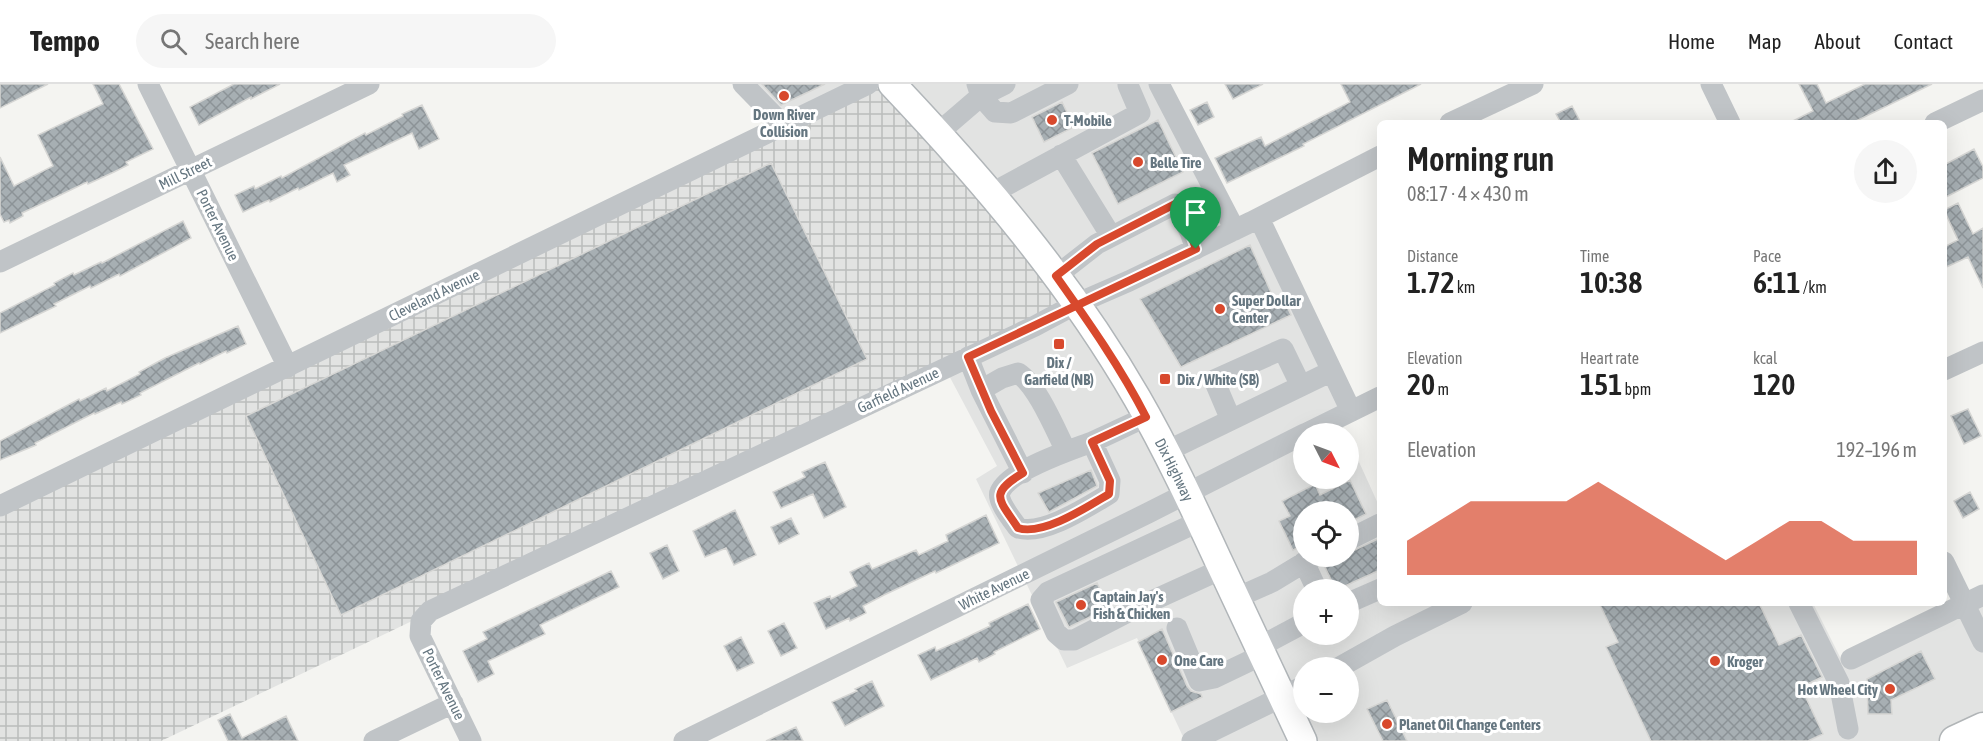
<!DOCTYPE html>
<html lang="en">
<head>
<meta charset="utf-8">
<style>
  :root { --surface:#fff; --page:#f6f6f6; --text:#222; --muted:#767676; --line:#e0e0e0; --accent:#d8492d }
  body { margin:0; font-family:"Asap Condensed",sans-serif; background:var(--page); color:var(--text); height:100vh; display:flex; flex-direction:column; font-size:22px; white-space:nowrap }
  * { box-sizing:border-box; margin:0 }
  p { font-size:20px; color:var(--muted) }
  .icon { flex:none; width:33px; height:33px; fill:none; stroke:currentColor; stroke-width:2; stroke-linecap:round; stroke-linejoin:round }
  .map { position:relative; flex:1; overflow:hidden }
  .side { position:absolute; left:1377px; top:36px; width:570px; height:486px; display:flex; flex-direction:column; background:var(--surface); border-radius:9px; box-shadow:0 6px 24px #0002 }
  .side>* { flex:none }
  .needle { width:39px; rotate:132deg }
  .tools { position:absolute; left:1293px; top:339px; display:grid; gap:12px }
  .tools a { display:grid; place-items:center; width:66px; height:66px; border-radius:50%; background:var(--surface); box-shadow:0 6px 24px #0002; font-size:30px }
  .pin { position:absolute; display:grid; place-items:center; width:51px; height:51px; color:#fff; margin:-62px -26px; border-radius:50% 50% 50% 0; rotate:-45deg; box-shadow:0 0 6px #0007 }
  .pin .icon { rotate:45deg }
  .round { display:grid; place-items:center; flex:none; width:63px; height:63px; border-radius:32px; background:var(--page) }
  .headline { display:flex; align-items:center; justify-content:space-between; height:102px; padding:0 30px }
  h1 { font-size:33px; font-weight:600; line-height:45px }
  .stats { display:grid; grid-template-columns:repeat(3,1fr); gap:9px; height:102px; padding:6px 30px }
  .stats div { display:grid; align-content:center }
  .stats b { font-size:30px; font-weight:600 }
  .stats small { font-size:16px; font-weight:400 }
  .stats p { font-size:16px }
  .chart { height:168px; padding:12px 30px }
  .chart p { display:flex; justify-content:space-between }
  .chart svg { width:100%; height:108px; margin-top:6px; fill:var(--accent); opacity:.7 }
  header { display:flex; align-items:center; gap:36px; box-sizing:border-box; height:84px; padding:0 30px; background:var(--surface); border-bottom:2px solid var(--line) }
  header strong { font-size:28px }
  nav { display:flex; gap:33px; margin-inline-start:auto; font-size:21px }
  .search { width:420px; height:54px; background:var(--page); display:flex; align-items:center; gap:15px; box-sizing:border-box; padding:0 21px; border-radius:33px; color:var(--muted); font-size:22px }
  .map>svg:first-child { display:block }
  .built { fill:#e2e3e2; fill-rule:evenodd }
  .industrial { fill:url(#industrial-grid) }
  .building { fill:url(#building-cross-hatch); stroke:#d6d6d4; stroke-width:1.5 }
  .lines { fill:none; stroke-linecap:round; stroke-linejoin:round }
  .major-casing { stroke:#b1b6b9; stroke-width:30 }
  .highway-casing { stroke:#b1b5b7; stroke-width:33 }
  .minor { stroke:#c0c4c7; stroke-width:21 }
  .major { stroke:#fff; stroke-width:27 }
  .highway { stroke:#fff; stroke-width:30 }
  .route-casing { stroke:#fff; stroke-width:12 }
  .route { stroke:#d8492d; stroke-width:8 }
  .poi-dot { fill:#d8492d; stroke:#fff; stroke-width:2 }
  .labels { text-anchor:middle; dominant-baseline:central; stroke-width:6; stroke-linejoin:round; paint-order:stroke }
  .poi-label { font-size:15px; font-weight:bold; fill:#657680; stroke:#fff; text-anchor:start }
  .street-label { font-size:15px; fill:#657680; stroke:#fff }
</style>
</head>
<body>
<header>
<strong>Tempo</strong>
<div class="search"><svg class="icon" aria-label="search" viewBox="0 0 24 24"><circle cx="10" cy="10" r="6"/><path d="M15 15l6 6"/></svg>Search here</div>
<nav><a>Home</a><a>Map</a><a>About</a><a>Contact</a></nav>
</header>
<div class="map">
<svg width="1983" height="657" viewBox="0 0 1983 657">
  <defs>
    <pattern id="industrial-grid" width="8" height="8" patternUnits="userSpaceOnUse" patternTransform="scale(1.5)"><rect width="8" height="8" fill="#e2e3e2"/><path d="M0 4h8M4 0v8" fill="none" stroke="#bbbdbc"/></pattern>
    <pattern id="building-cross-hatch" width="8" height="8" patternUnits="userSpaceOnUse" patternTransform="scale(1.5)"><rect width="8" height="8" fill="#a7afb3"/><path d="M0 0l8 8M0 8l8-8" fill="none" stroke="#8c9397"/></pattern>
  </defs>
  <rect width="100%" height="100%" fill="#f4f4f1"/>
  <path class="built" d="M 743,0 L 868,0 L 783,41 Z
    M 892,0 L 1163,0 L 1237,144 L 1260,134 L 1352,327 L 1338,333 L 1346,349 L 1304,350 L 1304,394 L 1348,394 L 1349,356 L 1380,424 L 1380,519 L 1813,519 L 1843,579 L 1983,511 L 1983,644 L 1955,657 L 1185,657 L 1137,554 L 1067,584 L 976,395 L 997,382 L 945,284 ZM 1304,428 L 1348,428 L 1348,472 L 1304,472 ZM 1304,506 L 1348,506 L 1348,550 L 1304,550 ZM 1304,584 L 1348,584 L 1348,628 L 1304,628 Z"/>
  <path class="industrial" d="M 868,0 L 892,0 L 1076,220 L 161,657 L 0,657 L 0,422 Z"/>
  <path class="building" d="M 0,0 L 48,0 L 0,24 Z
    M 93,0 L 119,0 L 153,65 L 126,78 L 128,81 L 114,88 L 88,100 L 87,98 L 56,113 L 22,129 L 23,132 L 10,139 L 9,136 L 4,138 L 0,130 L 0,73 L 14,102 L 53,82 L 38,51 L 103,20 Z
    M 234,0 L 280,0 L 251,15 L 251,13 L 199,41 L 190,23 Z
    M 762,0 L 825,0 L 781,21 Z
    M 1225,0 L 1263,0 L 1233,15 Z
    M 1341,0 L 1421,0 L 1303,60 L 1304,62 L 1227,99 L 1215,74 L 1261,53 L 1265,62 L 1350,18 Z
    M 1799,0 L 1817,0 L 1826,19 L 1865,0 L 1932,0 L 1852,39 L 1789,39 L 1813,27 Z
    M 1062,18 L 1074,43 L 1044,58 L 1032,33 Z
    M 1207,18 L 1214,33 L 1198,41 L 1190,26 Z
    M 422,21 L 439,55 L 419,65 L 412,49 L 344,81 L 350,91 L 337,98 L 333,89 L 299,106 L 298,104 L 270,118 L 269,116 L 243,128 L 235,111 L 254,102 L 255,105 L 281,92 L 282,94 L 365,49 L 366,51 L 403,32 L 402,30 Z
    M 1572,22 L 1581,39 L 1561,39 L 1556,30 Z
    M 1158,36 L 1183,88 L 1118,120 L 1092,69 Z
    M 1974,65 L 1983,83 L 1983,94 L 1944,114 L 1944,81 Z
    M 771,79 L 867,275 L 341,531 L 246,332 Z
    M 1958,119 L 1973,150 L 1983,144 L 1983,204 L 1968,173 L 1944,184 L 1944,163 L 1958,156 L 1944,126 Z
    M 183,137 L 191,154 L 120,192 L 119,190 L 91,204 L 90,202 L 54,220 L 56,222 L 0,249 L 0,229 L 55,201 L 54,199 L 73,189 L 74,191 L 101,178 L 102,179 Z
    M 1250,161 L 1277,222 L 1285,218 L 1291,231 L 1181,283 L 1140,215 Z
    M 238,242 L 246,260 L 227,269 L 226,267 L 200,280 L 199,279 L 140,309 L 141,311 L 122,320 L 121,318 L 95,330 L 94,329 L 35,359 L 36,361 L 0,376 L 0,357 L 79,315 L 80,317 L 106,304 L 107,307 L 140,290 L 139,288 L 165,274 Z
    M 1968,325 L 1981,352 L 1964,360 L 1951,332 Z
    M 825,378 L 846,423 L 824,434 L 813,410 L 781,424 L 773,408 L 805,393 L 802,388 Z
    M 1091,386 L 1097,402 L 1049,428 L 1038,409 Z
    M 1350,396 L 1366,430 L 1348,439 L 1348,428 L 1304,428 L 1304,461 L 1293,466 L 1279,437 L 1290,432 L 1282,417 L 1315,400 L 1320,411 Z
    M 1970,408 L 1979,425 L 1963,434 L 1954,417 Z
    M 735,426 L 756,471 L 734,481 L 726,464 L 705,473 L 693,447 Z
    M 986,431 L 999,459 L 936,489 L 935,487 L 884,511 L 863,522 L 866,529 L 850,537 L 849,534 L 826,545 L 814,519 L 830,512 L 831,515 L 857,502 L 850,488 L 869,479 L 872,485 L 916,466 L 919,471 L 948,457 L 946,451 Z
    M 791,434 L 799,450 L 779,460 L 771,443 Z
    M 1380,454 L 1380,486 L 1336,506 L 1324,481 L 1341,472 L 1348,472 L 1348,469 Z
    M 667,461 L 679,487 L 663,495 L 650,469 Z
    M 611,487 L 619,503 L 540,541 L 545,550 L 488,577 L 494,590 L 478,598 L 463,567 L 487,555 L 483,548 Z
    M 1097,499 L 1109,524 L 1069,543 L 1056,518 Z
    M 1599,519 L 1759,519 L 1779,561 L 1801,551 L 1822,593 L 1801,603 L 1823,650 L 1808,657 L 1651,657 L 1606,563 L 1618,558 Z
    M 1028,520 L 1040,545 L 994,568 L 995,570 L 979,578 L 977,574 L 931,596 L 918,571 L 935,563 L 936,567 L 961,556 L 990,542 L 989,539 Z
    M 784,539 L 797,564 L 781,572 L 768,547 Z
    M 1162,545 L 1187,602 L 1191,607 L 1201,610 L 1202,613 L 1171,628 L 1138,558 Z
    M 741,553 L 754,579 L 737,587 L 724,562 Z
    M 1921,567 L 1935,595 L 1891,616 L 1892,630 L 1868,630 L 1867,595 Z
    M 872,597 L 884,622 L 845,642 L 832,618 L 857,607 L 855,605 Z
    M 1387,616 L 1407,657 L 1383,657 L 1367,625 Z
    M 230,630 L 242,654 L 286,632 L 298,657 L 228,657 L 218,636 Z
    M 796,643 L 803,657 L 766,657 Z"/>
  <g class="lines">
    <g class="major-casing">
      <g id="major">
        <path id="s1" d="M 892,0 C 984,97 1070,198 1137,314 C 1167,366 1193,422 1218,476 C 1247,537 1275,597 1303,657"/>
      </g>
    </g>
    <g class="highway-casing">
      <path id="highway" d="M 1955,657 L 1983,644"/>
    </g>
    <path class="minor" d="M 148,0 L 288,283
      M 743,0 L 783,41
      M 977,0 L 981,12 L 995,28 L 1011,29 L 1068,0
      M 1159,0 L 1235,146
      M 1711,0 L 1730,39
      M 1450,39 L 1533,0
      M 1935,39 L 1983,16
      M 938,49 L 981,12 L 1005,0
      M 1061,71 L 1111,152
      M 992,109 L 1140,29 L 1128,1
      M 1259,134 L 1351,327
      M 0,178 L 369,0
      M 1056,192 L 1097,160 L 1175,120 L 1190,148 L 1196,165
      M 968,273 L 981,306 L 1002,294 L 1018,289 C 1037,301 1055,345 1066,367
      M 1944,286 L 1983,268
      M 981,306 L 1023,389
      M 1231,336 L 1214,296 L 1283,265 L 1301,302
      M 1305,350 L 1380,313
      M 1092,358 L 1110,397 L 1109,410 C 1087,423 1043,452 1018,444 C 1013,437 996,416 1000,408 C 1009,386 1071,366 1092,358 C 1110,350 1128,341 1146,333
      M 1165,368 L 1332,287
      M 0,422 L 868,0
      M 1200,437 L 1048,508 L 1041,516 L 1056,549 L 1064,556 L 1074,556 L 1134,525 L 1222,485
      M 1348,456 L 1380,440
      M 1304,478 L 1317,506
      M 1944,478 L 1983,558
      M 1236,514 L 1272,498 L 1315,472
      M 1348,519 L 1380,505
      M 1799,519 L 1839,599 L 1848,645
      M 1177,544 L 1199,597 L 1214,594 L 1262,571
      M 1259,563 L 1304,539
      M 1851,575 L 1983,511
      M 1338,584 L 1395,552 L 1462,519
      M 374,657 L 453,619
      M 471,657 L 420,552 L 421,537 L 430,527 L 1035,242 L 1076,220 L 1129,197 L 1251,138 L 1380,72
      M 684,657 L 1148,429 L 1304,350
      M 1192,657 L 1304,602"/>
    <use href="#major" class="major"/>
    <use href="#highway" class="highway"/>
  </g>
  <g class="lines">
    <g class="route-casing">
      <path id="route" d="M 1196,165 L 968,273 L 991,327 L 1023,389 C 988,410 999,415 1018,444 C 1043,452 1087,423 1109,410 L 1110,397 L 1092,358 L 1146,333 C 1121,284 1088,237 1056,192 L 1097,160 L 1175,120 L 1190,148 L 1196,165"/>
    </g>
    <use href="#route" class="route"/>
  </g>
  <g class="poi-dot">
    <circle cx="784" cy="12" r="6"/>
    <circle cx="1052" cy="36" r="6"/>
    <circle cx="1138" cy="78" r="6"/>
    <circle cx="1220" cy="225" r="6"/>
    <rect x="1053" y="254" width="12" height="12" rx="3"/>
    <rect x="1159" y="289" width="12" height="12" rx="3"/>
    <circle cx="1081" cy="521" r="6"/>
    <circle cx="1162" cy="576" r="6"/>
    <circle cx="1715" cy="577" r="6"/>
    <circle cx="1890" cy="605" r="6"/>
    <circle cx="1387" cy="640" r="6"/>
  </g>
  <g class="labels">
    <g class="poi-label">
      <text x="784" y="30" text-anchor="middle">Down River<tspan x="784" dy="17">Collision</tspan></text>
      <text x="1064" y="36">T-Mobile</text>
      <text x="1150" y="78">Belle Tire</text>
      <text x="1232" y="216">Super Dollar<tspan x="1232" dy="17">Center</tspan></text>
      <text x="1059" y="278" text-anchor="middle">Dix /<tspan x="1059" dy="17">Garfield (NB)</tspan></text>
      <text x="1177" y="295">Dix / White (SB)</text>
      <text x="1093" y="512">Captain Jay's<tspan x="1093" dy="17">Fish &amp; Chicken</tspan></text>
      <text x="1174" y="576">One Care</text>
      <text x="1727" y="577">Kroger</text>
      <text x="1878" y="605" text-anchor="end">Hot Wheel City</text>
      <text x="1399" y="640">Planet Oil Change Centers</text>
    </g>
    <g class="street-label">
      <text transform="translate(185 89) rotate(-26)">Mill Street</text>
      <text transform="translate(218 141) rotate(64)">Porter Avenue</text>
      <text transform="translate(434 211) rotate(-26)">Cleveland Avenue</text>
      <text transform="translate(898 306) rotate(-25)">Garfield Avenue</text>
      <text stroke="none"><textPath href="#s1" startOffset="480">Dix Highway</textPath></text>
      <text transform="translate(994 505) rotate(-26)">White Avenue</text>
      <text transform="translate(444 600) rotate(64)">Porter Avenue</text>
    </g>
  </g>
</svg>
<div class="tools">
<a><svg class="needle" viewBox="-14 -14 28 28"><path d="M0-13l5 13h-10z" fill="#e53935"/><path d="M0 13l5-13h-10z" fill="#767676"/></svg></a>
<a><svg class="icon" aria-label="locate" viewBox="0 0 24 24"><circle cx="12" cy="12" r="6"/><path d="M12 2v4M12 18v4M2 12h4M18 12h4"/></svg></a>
<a>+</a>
<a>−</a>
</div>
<div class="pin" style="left:1196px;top:165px;background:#1e9e55"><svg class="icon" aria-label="arrive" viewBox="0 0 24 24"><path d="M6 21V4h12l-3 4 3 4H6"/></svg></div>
<section class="side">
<div class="headline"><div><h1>Morning run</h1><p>08:17 · 4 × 430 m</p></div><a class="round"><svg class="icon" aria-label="share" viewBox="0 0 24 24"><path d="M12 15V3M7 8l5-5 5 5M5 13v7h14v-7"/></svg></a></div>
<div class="stats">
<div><p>Distance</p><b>1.72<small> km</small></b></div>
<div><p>Time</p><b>10:38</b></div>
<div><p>Pace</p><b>6:11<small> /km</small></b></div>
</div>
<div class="stats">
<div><p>Elevation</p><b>20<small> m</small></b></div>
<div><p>Heart rate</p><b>151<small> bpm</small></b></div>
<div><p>kcal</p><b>120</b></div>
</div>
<div class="chart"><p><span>Elevation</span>192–196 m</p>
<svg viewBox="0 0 160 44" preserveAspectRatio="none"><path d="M0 44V30L10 22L20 14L30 14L40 14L50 14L60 6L70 14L80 22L90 30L100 38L110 30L120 22L130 22L140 30L150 30L160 30V44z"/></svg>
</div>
</section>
</div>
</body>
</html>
